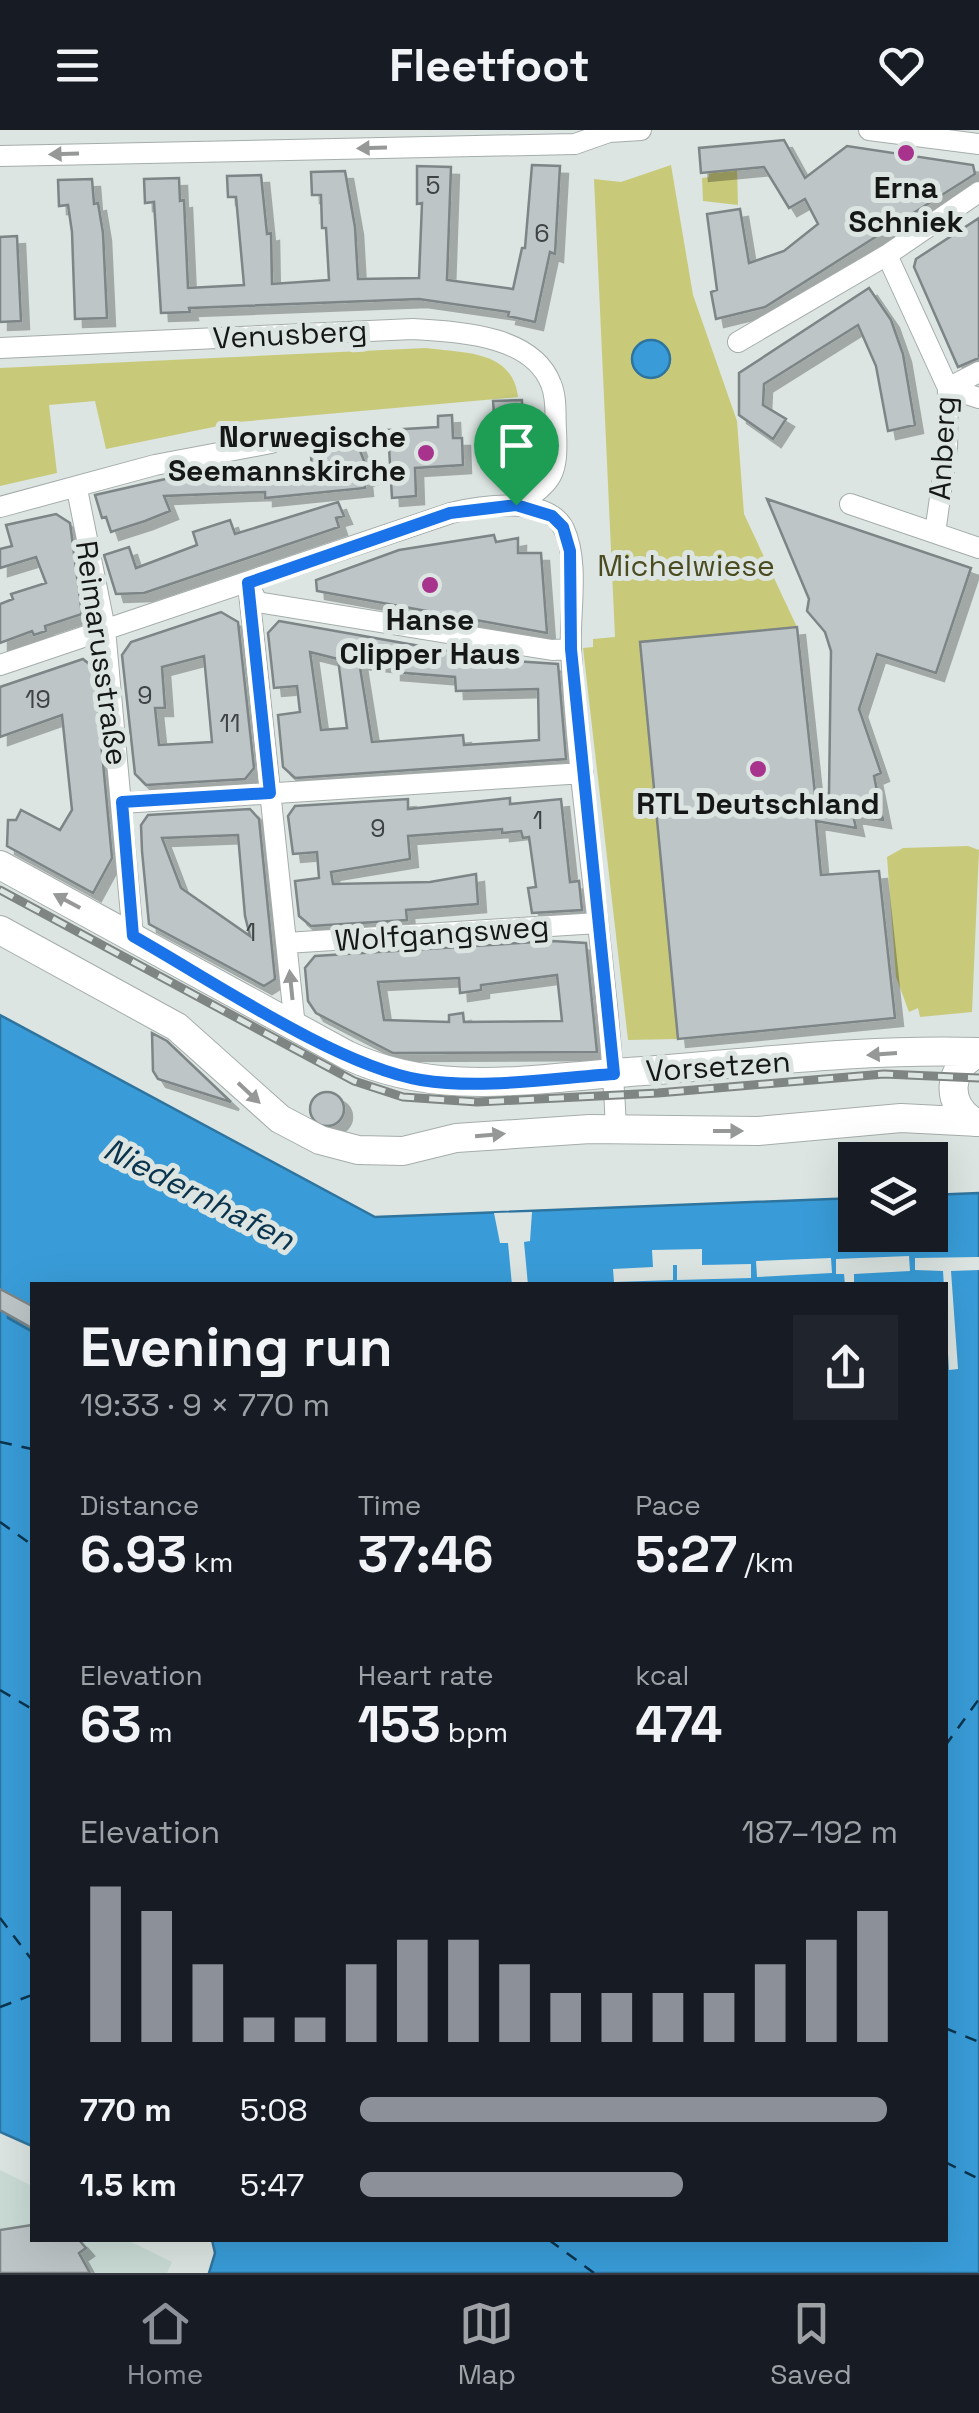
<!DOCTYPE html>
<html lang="en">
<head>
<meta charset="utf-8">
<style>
  :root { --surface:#171b24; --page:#20242c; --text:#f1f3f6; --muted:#9ea1a6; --line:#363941; --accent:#8c9099 }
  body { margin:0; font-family:"Space Grotesk",sans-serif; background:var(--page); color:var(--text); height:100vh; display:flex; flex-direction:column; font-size:38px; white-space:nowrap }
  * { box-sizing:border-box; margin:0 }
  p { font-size:32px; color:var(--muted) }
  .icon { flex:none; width:55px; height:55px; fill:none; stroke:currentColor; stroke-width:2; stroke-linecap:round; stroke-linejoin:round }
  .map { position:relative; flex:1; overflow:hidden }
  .sheet { position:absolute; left:30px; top:1152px; width:918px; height:960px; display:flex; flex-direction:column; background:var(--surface); border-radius:0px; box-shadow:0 10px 40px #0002 }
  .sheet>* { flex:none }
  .fabs { position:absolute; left:838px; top:1012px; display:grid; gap:20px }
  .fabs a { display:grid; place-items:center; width:110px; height:110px; border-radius:0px; background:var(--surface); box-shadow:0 10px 40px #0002; font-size:50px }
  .pin { position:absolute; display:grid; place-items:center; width:85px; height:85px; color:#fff; margin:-102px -42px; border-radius:50% 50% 50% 0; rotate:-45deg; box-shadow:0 0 10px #0007 }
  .pin .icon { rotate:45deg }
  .round { display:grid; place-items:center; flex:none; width:105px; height:105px; border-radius:0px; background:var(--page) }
  .summary { display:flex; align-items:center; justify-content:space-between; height:170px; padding:0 50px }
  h1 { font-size:55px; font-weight:700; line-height:75px }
  .stats { display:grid; grid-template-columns:repeat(3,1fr); gap:15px; height:170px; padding:10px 50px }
  .stats div { display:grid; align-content:center }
  .stats b { font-size:50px; font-weight:700 }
  .stats small { font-size:28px; font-weight:400 }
  .stats p { font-size:28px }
  .chart { height:280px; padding:20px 50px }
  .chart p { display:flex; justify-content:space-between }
  .chart svg { width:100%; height:180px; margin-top:10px; stroke:var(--accent); stroke-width:6 }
  ul { padding:0 50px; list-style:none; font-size:32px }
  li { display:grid; grid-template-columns:160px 120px 1fr; align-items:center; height:75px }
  li i { height:25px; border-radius:12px; background:var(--accent) }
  header { display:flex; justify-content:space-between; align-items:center; height:130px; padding:0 50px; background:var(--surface); font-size:45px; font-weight:700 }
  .tabs { display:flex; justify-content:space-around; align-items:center; height:140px; border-top:2px solid var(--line); background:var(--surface); font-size:28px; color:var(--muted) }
  .tabs a { display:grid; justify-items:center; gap:5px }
  .tabs .on { color:var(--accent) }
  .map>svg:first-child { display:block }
  .built { fill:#cadbd5 }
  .green { fill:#c8ca7a }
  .water { fill:#399cd8; stroke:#2e749e; stroke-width:2.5 }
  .pier { fill:#dce5e2 }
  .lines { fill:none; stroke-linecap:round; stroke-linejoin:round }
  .ferry { stroke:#0a344d; stroke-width:2.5; stroke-dasharray:12 10; stroke-linecap:butt }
  .building { fill:#bdc5c7; stroke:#7d8586; stroke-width:2.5; fill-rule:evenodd; filter:url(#shadow) }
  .minor-casing { stroke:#a5adab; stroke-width:22 }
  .secondary-casing { stroke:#a5adab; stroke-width:30 }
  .minor { stroke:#fff; stroke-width:20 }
  .secondary { stroke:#fff; stroke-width:28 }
  .rail-casing { stroke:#7f8583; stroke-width:9 }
  .rail { stroke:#dce5e2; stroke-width:5; stroke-dasharray:15; stroke-linecap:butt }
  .oneway { fill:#969797 }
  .route-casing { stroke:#fff; stroke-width:20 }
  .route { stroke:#1a73e8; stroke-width:12 }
  .poi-dot { fill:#a7338d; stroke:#dce5e2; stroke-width:4 }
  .labels { text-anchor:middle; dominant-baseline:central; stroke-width:10; stroke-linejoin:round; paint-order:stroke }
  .number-label { font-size:25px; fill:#3f4343 }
  .poi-label { font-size:30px; font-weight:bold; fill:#151817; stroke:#dce5e2 }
  .street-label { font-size:30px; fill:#151817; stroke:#dce5e2 }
  .park-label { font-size:30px; fill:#4b4b20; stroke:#dce5e2 }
  .water-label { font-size:32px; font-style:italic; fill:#0a344d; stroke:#dce5e2 }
</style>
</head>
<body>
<header><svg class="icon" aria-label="menu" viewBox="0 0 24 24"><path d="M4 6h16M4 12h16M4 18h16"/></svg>Fleetfoot<svg class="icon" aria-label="heart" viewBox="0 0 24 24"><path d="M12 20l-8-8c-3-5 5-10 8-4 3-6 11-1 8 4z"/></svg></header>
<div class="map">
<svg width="979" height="2143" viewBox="0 0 979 2143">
  <defs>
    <filter id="shadow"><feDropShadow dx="8" dy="8" stdDeviation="0" flood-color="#0004"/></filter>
  </defs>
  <rect width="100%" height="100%" fill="#dce5e2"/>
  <path class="built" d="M 0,2040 L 32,2056 L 32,2110 L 127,2110 L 172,2132 L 167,2143 L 0,2143 Z"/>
  <path class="green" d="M 671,35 L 693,165 L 737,291 L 744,384 L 797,497 L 640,513 L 678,909 L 628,910 L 583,518 L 593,517 L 593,509 L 615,507 L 594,49 L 621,52 Z
    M 737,39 L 738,75 L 703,71 L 702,48 L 709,47 L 709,42 Z
    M 426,218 C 463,223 513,220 518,267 L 238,292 L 106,319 L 95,271 L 49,275 L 57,343 L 0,356 L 0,238 Z
    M 968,716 L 979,720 L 972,882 L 920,887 L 918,878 L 909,882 L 896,847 L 887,727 L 903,718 Z"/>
  <path class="water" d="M632 229a19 19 0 1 1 38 0a19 19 0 1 1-38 0Z
    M 0,885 L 375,1087 L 855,1068 L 855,1105 L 930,1105 L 930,1065 L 979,1063 L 979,2143 L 209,2143 L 215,2123 L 212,2110 L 945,2110 L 945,1155 L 32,1155 L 32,2016 L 0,2002 Z"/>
  <path class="pier" d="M 532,1082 L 530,1111 L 524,1112 L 528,1155 L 512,1155 L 508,1113 L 500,1113 L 494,1083 Z
    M 702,1119 L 702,1135 L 751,1134 L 751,1148 L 677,1150 L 677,1135 L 673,1135 L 673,1150 L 614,1152 L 613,1139 L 653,1137 L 652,1120 Z
    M 909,1126 L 910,1141 L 854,1144 L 854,1155 L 845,1155 L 844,1144 L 836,1144 L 836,1129 Z
    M 979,1127 L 979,1140 L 951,1141 L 958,1239 L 949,1240 L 943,1141 L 915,1140 L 915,1128 Z
    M 831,1128 L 832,1143 L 757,1147 L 756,1131 Z"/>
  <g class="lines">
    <path class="ferry" d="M 0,1312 L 32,1319
      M 0,1392 L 32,1415
      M 0,1560 L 32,1579
      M 945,1616 L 979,1569
      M 0,1788 L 32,1830
      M 0,1877 L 32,1865
      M 945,1898 L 979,1912
      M 945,2032 L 979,2049
      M 549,2110 L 594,2143"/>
  </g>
  <path class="building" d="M 784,10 L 805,48 L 847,16 L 973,35 L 975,44 L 765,177 L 716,189 L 711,162 L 717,160 L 707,84 L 740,79 L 749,133 L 784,121 L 818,94 L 805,69 L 789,78 L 764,37 L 701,43 L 699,18 Z
    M 532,35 L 560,36 L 555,124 L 550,122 L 535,192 L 508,186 L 509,182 L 419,169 L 189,178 L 190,182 L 161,183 L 154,72 L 145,73 L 144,49 L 179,48 L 180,71 L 184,70 L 188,158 L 244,155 L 236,67 L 228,67 L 227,46 L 261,45 L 267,104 L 271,103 L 272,154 L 329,150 L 326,98 L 322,98 L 321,65 L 312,65 L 311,42 L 345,41 L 355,97 L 358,149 L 419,148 L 422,73 L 417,74 L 417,36 L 451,37 L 447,150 L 513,159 L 522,118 L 525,118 Z
    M 92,49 L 94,74 L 98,73 L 103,103 L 107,188 L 75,189 L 72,102 L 68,75 L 59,76 L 58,50 Z
    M 979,88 L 979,228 L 958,237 L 914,137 L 916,129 Z
    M 17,106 L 21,191 L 0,192 L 0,107 Z
    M 869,158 L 891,190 L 903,224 L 915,295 L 888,301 L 876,236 L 858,195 L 764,254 L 763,275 L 786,289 L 773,309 L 739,285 L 739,243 Z
    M 522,270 L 523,315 L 533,314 L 533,331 L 498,332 L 493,271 Z
    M 452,285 L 453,308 L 462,308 L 463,335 L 415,338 L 416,366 L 392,368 L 388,300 L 438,297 L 438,286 Z
    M 355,308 L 370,346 L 364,348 L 365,358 L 265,368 L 265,362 L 164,366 L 170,381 L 145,391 L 111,402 L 106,387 L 102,388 L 95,365 L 218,337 L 218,343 L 312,337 L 310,315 Z
    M 767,369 L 971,438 L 936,543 L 877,524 L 859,579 L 881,643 L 874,646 L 883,690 L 853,685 L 856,698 L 816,691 L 821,745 L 879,741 L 895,888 L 678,909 L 640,512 L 797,497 L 815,664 L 829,663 L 831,521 L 825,502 L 807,481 L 809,469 Z
    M 338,372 L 344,386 L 336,388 L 339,397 L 144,463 L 116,464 L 104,425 L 129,417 L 136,438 L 197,415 L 193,402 L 230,390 L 235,404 Z
    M 56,384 L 70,393 L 82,484 L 45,496 L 46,501 L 34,505 L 32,501 L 0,513 L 0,474 L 13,469 L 11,464 L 46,453 L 36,427 L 0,438 L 0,419 L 12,416 L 6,395 Z
    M 494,405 L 496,412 L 518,408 L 518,423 L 541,423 L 547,503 L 317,461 L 316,450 L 399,420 Z
    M 221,482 L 238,492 L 254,638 L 245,649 L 146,655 L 135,644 L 122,525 L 131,512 ZM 204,526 L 212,612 L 159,615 L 155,578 L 165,578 L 162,537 Z
    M 279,491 L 499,530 L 558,534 L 566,629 L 295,648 L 283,637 L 278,585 L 300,582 L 297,556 L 274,558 L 268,503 ZM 310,522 L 338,529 L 347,598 L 321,600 ZM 359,531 L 393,535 L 393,542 L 455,547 L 456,561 L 538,559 L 539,610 L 464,615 L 463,605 L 372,612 Z
    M 83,529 L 94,538 L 112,728 L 93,763 L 7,716 L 8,690 L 16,690 L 21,680 L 60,700 L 72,680 L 62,585 L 0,607 L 0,557 Z
    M 510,668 L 510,674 L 561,669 L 570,752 L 579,751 L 582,780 L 532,783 L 528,758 L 536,757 L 529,707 L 523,708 L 521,701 L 502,703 L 502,699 L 408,706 L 410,729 L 331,742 L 333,754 L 430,752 L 476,744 L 478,774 L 406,780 L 407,790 L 311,796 L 299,786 L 295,751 L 319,748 L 317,722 L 293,724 L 288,686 L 295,676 L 408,669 L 408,679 Z
    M 250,679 L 259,689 L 275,849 L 264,856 L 149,794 L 142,721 L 141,695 L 148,685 ZM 238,705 L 245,786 L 250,806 L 181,758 L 162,708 Z
    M 552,811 L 586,813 L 597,922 L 393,923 L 316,883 L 308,871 L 305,838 L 315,826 ZM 557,845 L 562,891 L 464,892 L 463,883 L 449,885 L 449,892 L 384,890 L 378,852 L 459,848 L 460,863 L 481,860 L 481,855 Z
    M 152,903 L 167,911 L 231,972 L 158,949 L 153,941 Z
    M310 979a17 17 0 1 1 34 0a17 17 0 1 1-34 0Z
    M 0,1159 L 32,1176 L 32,1198 L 0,1180 Z
    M 32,2095 L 32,2110 L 79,2110 L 86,2118 L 79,2123 L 90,2143 L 0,2143 L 0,2100 Z"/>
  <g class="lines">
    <g class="minor-casing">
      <path id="minor" d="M 869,0 L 979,14
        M 0,26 L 575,14 L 609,2 L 641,0
        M 887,125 L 948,258 L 947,318 L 935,403
        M 738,212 L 887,125 L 979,62
        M 0,218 L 413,199 C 457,202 532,204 551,254 C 557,268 555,285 556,300 C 558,345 554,351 517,375
        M 948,258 L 979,242
        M 948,258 L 979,268
        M 77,359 L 105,499 L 133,807
        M 850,374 L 979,418
        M 0,377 L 155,335 L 271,313
        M 248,453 L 295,897
        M 249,455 L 257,472 L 552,520 L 571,519
        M 0,535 L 451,383 C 480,376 547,365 564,399 C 580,433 569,484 571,520 C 579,680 609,838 616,998
        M 122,673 L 583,643
        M 286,813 L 598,793"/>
    </g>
    <g class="secondary-casing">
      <path id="secondary" d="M 0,735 L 347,925 C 433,966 524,950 615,943 C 736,935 858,918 979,922
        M 0,800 L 177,897 L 280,989 L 320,1010 L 358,1020 L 403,1021 L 456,1008 L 590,999 L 758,1001 L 901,988 L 979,992
        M 974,992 C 945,974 947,937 979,923"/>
    </g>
    <use href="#minor" class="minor"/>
    <use href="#secondary" class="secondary"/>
    <g class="rail-casing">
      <path id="rail" d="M 0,760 L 354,951 L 403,967 L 477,972 L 658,963 L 884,944 L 979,948"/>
    </g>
    <use href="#rail" class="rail"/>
  </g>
  <defs><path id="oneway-solid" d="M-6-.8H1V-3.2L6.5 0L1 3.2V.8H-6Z" transform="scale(2.5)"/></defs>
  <g class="oneway">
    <use href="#oneway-solid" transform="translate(372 18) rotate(178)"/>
    <use href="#oneway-solid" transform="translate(64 24) rotate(178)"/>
    <use href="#oneway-solid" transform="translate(67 771) rotate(-152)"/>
    <use href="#oneway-solid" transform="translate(291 855) rotate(-96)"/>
    <use href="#oneway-solid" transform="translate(882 924) rotate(176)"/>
    <use href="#oneway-solid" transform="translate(249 963) rotate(43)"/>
    <use href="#oneway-solid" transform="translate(728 1001)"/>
    <use href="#oneway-solid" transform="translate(490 1005) rotate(-5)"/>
  </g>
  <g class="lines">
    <g class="route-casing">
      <path id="route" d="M 516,375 L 552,386 L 563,397 L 570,421 L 571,519 L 614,944 C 551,948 483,960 421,950 C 337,936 211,850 133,806 L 122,672 L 270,663 L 248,453 L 450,383 Z"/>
    </g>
    <use href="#route" class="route"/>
  </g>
  <g class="poi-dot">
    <circle cx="906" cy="23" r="10"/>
    <circle cx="426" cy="323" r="10"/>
    <circle cx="430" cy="455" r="10"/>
    <circle cx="758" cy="639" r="10"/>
  </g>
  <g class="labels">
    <g class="number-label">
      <text x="433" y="55">5</text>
      <text x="542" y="103">6</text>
      <text x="145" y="565">9</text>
      <text x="38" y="569">19</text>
      <text x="230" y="593">11</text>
      <text x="538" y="690">1</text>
      <text x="378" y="698">9</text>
      <text x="251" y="802">1</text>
    </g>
    <g class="poi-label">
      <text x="906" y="57">Erna<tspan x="906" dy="34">Schniek</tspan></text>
      <text x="406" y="306" text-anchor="end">Norwegische<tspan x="406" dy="34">Seemannskirche</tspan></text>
      <text x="430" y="489">Hanse<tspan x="430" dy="34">Clipper Haus</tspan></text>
      <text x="758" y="673">RTL Deutschland</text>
    </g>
    <g class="street-label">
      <text transform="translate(290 204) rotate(-3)">Venusberg</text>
      <text transform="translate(942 318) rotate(-87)">Anberg</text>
      <text transform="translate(102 523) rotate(82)">Reimarusstraße</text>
      <text transform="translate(442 803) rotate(-4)">Wolfgangsweg</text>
      <text transform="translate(718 936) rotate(-4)">Vorsetzen</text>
    </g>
    <g class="park-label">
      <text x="686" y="435">Michelwiese</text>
    </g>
    <g class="water-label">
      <text transform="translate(199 1064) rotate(27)">Niedernhafen</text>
    </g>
  </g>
</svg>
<div class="fabs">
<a><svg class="icon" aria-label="layers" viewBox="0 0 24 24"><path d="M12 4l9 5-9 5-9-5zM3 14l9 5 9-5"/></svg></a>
</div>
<div class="pin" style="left:516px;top:375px;background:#1e9e55"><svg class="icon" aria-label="arrive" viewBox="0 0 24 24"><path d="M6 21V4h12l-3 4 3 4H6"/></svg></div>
<section class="sheet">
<div class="summary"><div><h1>Evening run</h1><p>19:33 · 9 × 770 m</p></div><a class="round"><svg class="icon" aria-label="share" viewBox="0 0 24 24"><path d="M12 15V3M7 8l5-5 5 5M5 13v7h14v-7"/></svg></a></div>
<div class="stats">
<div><p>Distance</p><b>6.93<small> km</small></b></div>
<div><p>Time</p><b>37:46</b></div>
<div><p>Pace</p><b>5:27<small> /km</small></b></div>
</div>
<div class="stats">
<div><p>Elevation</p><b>63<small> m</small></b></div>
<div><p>Heart rate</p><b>153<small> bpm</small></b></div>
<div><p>kcal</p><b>474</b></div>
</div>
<div class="chart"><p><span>Elevation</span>187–192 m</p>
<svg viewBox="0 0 160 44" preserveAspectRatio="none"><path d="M5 44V6M15 44V12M25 44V25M35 44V38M45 44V38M55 44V25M65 44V19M75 44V19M85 44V25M95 44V32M105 44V32M115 44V32M125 44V32M135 44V25M145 44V19M155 44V12"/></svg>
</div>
<ul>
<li><b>770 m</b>5:08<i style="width:98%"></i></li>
<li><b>1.5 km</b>5:47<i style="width:60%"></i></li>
</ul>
</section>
</div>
<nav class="tabs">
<a class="on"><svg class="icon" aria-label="home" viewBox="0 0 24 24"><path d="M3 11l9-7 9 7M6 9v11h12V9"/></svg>Home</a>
<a><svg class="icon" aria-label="map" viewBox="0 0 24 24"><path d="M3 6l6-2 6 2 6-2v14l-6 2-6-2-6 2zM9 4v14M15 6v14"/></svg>Map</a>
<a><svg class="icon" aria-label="saved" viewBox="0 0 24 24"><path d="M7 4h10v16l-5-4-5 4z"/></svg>Saved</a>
</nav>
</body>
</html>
